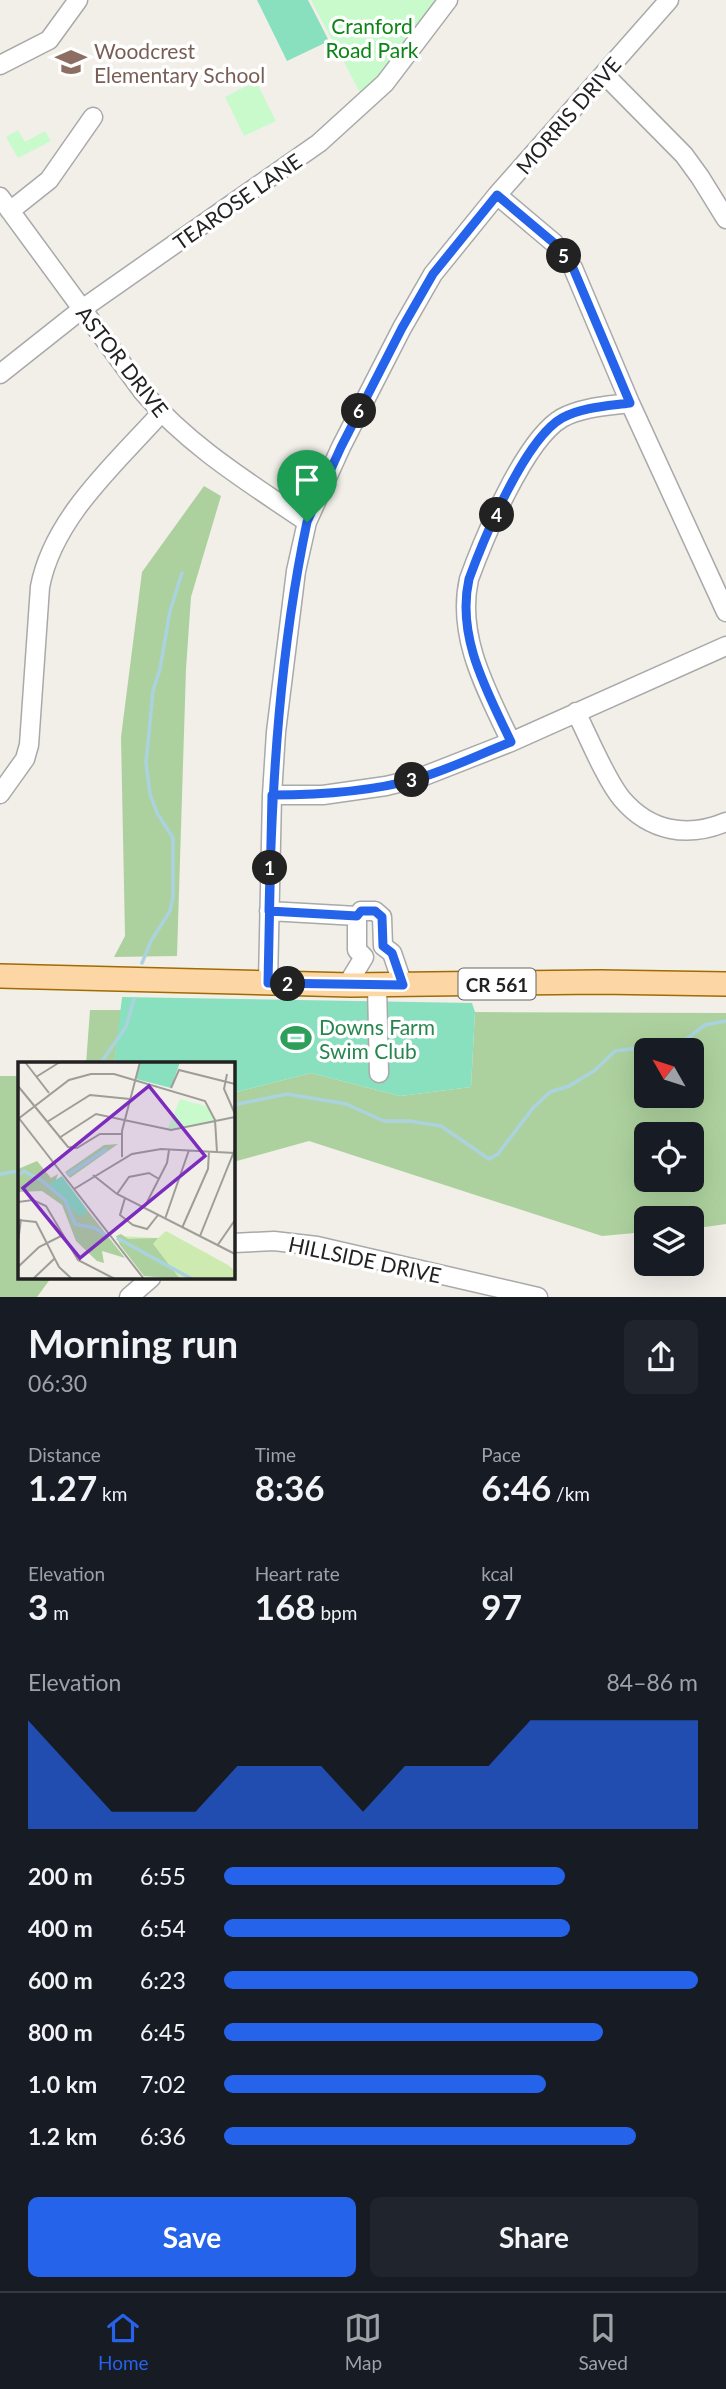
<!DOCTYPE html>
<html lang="en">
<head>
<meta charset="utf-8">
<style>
  :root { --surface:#171b24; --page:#20242c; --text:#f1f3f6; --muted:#9ea1a6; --line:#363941; --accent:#2563eb }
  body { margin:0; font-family:Lato,sans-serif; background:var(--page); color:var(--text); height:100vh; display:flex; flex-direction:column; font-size:26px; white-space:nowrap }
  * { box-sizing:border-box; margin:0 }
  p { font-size:23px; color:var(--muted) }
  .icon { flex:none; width:38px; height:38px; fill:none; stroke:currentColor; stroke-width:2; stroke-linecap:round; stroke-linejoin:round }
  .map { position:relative; height:1297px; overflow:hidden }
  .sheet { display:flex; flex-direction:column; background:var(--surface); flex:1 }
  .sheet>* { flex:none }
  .needle { width:46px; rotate:309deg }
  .tools { position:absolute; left:634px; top:1038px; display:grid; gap:14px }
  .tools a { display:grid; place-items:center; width:70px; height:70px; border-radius:10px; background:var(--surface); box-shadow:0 7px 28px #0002; font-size:35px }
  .pin { position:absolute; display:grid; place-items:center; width:60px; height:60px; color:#fff; margin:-72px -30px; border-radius:50% 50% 50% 0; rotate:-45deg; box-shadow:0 0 7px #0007 }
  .pin .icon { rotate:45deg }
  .km { position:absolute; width:35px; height:35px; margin:-18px; border-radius:50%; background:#222; color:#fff; font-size:19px; line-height:35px; text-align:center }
  .round { display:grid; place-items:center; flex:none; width:74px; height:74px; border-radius:10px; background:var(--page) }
  .overview { display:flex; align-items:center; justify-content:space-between; height:119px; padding:0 28px }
  h1 { font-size:38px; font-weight:700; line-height:52px }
  .stats { display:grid; grid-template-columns:repeat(3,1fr); gap:10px; height:119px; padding:7px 28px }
  .stats div { display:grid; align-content:center }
  .stats b { font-size:35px; font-weight:700 }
  .stats small { font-size:19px; font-weight:400 }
  .stats p { font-size:19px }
  .chart { height:196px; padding:14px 28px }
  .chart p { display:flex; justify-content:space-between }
  .chart svg { width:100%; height:126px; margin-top:7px; fill:var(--accent); opacity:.7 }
  .action { display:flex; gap:14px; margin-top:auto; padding:14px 28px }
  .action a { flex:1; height:80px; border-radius:10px; background:var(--accent); color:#fff; font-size:28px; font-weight:700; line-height:80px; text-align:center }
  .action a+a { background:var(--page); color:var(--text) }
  ul { padding:0 28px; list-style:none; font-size:23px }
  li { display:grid; grid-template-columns:112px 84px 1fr; align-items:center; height:52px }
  li i { height:18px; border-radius:9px; background:var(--accent) }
  .menu { display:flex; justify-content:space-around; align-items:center; height:98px; border-top:2px solid var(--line); background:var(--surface); font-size:19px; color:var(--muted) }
  .menu a { display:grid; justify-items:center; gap:4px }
  .menu .selected { color:var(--accent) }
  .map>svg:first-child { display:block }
  .forest { fill:#add19e; fill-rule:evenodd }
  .park { fill:#c8facc }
  .pitch { fill:#88e0be }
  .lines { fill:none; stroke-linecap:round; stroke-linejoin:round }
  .stream { stroke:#aad3df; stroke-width:3.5 }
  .minor-casing { stroke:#a9a9a9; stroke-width:21 }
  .major-casing { stroke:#a06b00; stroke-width:26 }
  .minor { stroke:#fff; stroke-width:18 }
  .major { stroke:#fcd6a4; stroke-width:23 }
  .route-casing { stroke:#fff; stroke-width:14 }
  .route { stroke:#2563eb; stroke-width:9 }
  .labels { text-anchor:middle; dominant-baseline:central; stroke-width:7; stroke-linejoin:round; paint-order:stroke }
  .shield { fill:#fff; stroke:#646464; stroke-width:2 }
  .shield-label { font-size:19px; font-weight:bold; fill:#222 }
  .park-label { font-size:21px; fill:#0c8416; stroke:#fff }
  .education-label { font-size:21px; fill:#785e54; stroke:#fff; text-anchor:start }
  .street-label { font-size:21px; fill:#222; stroke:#fff }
  .leisure-label { font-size:21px; fill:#27864d; stroke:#fff; text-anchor:start }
  .inset-river { fill:none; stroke:#aad3df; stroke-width:3.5 }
  .inset-road { fill:none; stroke:#9f9d99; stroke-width:2 }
  .view { fill:#7b2cbf; fill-opacity:0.15; stroke:#7b2cbf; stroke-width:3.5 }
  .inset-edge { fill:none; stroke:#222; stroke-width:3.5 }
</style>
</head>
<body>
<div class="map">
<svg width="726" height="1297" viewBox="0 0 726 1297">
  <rect width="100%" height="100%" fill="#f2efe9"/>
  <path class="forest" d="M 204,486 L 221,496 L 191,597 L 186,669 L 177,956 L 114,957 L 125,936 L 121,737 L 142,572 Z
    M 90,1010 L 122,1010 L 114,1064 L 86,1064 Z
    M 475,1012 L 726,1013 L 726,1224 L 691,1229 L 691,1218 L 646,1218 L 646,1232 L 602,1236 L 309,1141 L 233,1162 L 233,1093 L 311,1073 L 400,1096 L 471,1087 ZM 646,1050 L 691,1050 L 691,1096 L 646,1096 ZM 646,1134 L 691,1134 L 691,1180 L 646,1180 Z
    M 0,1076 L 19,1076 L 19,1278 L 51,1278 L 37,1297 L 0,1297 Z"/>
  <path class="park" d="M 311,0 L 448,0 L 365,102 Z
    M 256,81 L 276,121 L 244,136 L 225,97 Z
    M 18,130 L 25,142 L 45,131 L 51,141 L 18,158 L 6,137 Z"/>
  <path class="pitch" d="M 257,0 L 308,0 L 329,41 L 287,61 Z
    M 122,997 L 472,1003 L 475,1012 L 471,1087 L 400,1096 L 311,1073 L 233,1093 L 233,1064 L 114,1064 Z"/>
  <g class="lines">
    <path class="stream" d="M 142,963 L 151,941 L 170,911 L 173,896 L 173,838 L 157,813 L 150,794 L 146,763 L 153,691 L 160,669 L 170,611 L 182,573
      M 100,1064 L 126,1027 L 134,999
      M 233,1105 L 287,1094 L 346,1104 L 384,1121 L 409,1121 L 441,1126 L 489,1159 L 498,1154 L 533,1108 L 550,1092 L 569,1086 L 594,1071 L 615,1051 L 678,1043 L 685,1040 L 705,1025 L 726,1021
      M 0,1174 L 19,1171"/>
    <g class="minor-casing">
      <path id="minor" d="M 0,65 L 49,40 L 78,0
        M 604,74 L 684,155 L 700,177 L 726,219
        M 497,195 L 554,243 L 573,268 L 630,403 L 726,612
        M 0,197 L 143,392 C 189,446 248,482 307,522
        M 10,211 L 49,180 L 93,117
        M 0,374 L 82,309 L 319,143 L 385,83 L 448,0
        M 576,712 C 588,736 606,780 622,799 C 650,832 688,838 726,822
        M 511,742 C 487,691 456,637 469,579 C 484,538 525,439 562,418 C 582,407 608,406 630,403
        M 0,794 L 25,759 L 29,745 L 40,587 C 53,518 115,464 161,413
        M 272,795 L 323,795 L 386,786 L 419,778 L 511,742 L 726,646
        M 269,911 L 357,916
        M 268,983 L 272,795 L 276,732 L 296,571 L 307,522 L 341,447 L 402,328 L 433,274 L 497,195 L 669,0
        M 347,985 L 364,957 L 357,950 L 357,916 L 361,911 L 375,911 L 382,917 L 383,946 L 392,953 L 403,985
        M 377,985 L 379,1073
        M 233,1243 L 274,1241 L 317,1246 L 538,1297
        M 129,1297 L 151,1278"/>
    </g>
    <g class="major-casing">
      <path id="major" d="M 0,976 L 351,985 L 600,982 L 726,984"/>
    </g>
    <use href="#minor" class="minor"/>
    <use href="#major" class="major"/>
  </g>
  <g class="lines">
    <g class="route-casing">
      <path id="route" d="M 307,522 C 280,650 272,780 269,911 L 357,916 L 361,911 L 375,911 L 382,917 L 383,946 L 392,953 L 403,985 L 268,983 L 272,795 C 320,795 369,792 416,779 C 448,770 480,754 511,742 C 487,691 456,637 469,579 C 484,538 525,439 562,418 C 582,407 608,406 630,403 L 573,268 L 554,243 L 497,195 L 433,274 L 402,328 L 341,447 L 307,522"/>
    </g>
    <use href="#route" class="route"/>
  </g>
  <defs>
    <g id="school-bare" transform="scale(2.415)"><path d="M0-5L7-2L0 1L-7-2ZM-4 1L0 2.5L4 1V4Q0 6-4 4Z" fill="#8d6e63" stroke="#fff" stroke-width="2.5" paint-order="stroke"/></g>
    <g id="stadium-bare" transform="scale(2.415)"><path d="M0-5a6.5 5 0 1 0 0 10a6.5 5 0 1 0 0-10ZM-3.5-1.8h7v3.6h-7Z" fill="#2e9e5b" stroke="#fff" stroke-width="2.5" paint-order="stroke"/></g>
  </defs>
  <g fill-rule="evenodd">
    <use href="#school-bare" x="71" y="62"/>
    <use href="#stadium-bare" x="296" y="1038"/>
  </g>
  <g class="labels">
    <rect class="shield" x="458.5" y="968.5" width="77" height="31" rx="5"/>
    <g class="shield-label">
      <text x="497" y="984">CR 561</text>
    </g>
    <g class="park-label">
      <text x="372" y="25">Cranford<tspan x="372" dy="24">Road Park</tspan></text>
    </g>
    <g class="education-label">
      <text x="94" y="50">Woodcrest<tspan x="94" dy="24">Elementary School</tspan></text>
    </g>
    <g class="street-label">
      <text transform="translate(568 115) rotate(-49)">MORRIS DRIVE</text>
      <text transform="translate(237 201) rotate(-35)">TEAROSE LANE</text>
      <text transform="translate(123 361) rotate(52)">ASTOR DRIVE</text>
      <text transform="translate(365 1259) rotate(12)">HILLSIDE DRIVE</text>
    </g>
    <g class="leisure-label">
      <text x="319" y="1026">Downs Farm<tspan x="319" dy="24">Swim Club</tspan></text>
    </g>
  </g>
  <g transform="translate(18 1062)">
    <rect width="217" height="217" fill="#f2efe9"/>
    <path d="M 148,169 L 210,203 L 217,209 L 217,217 L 126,214 L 98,174 L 140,176 Z" fill="#cdebb0"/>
    <path d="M 100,82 L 52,116 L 47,110 L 86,83 ZM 19,99 L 33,116 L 40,112 L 35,126 L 51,138 L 56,149 L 70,149 L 107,196 L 84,189 L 86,201 L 79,199 L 58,179 L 44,143 L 24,129 L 0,130 L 0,107 ZM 103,172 L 110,177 L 140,176 L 135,182 L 162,217 L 126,214 L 102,183 L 98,174 Z" fill="#add19e"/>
    <path d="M 162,37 L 191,45 L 198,60 L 149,68 Z" fill="#c8facc"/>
    <path d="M 122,0 L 162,0 L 153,26 L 118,17 ZM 44,114 L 70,149 L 62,155 L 31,122 Z" fill="#88e0be"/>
    <path class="inset-river" d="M 49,113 L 89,87M 0,114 L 6,109 L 24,119 L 47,138 L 57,162 L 77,166 L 88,174M 99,176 L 174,217"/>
    <path class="inset-road" d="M 7,0 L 31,31M 209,12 L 206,27 L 217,52M 18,15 L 42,0M 0,24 L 50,85 L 59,86 L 82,72 L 103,72M 153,26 L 161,8 L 217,22M 0,55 L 126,217M 0,57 L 51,18 L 73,12 L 96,12 L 187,39 L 197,58 L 199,90M 29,60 L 72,33 L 112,37M 41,76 L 78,52 L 153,68 L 217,55M 104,95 L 104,69 L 122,0M 75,113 L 99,132 L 217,192M 56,127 L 114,92 L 143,87 L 217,91M 99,132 L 111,115 L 131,111 L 141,117M 107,136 L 102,153 L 115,163 L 129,167 L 140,153M 0,140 L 15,138 L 28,144 L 60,198 L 97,217M 126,146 L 149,101 L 151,88M 147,157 L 171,88M 0,158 L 18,160 L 41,205 L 54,217M 164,166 L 190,107 L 191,89M 182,174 L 217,87M 0,180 L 3,157M 199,184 L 217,158M 0,205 L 21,185 L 45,173M 15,217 L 36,197"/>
    <path class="view" d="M 131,24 L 187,94 L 62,196 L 5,126 Z"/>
    <rect width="217" height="217" class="inset-edge"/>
  </g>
</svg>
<div class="tools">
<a><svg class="needle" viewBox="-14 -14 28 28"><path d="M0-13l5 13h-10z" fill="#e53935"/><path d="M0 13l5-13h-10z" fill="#9ea1a6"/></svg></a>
<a><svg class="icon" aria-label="locate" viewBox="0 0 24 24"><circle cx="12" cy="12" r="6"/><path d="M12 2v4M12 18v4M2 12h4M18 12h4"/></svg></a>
<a><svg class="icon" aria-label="layers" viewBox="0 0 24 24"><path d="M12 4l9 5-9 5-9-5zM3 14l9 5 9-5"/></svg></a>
</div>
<div class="pin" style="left:307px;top:522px;background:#1e9e55"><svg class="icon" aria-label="arrive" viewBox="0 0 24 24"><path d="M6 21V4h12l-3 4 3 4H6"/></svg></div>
<b class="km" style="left:270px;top:868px">1</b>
<b class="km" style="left:288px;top:984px">2</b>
<b class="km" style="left:412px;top:780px">3</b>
<b class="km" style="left:497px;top:515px">4</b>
<b class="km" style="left:564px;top:256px">5</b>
<b class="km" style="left:359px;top:411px">6</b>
</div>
<section class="sheet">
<div class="overview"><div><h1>Morning run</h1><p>06:30</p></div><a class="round"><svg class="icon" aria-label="share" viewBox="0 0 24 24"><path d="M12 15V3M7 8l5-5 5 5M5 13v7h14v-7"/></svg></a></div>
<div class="stats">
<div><p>Distance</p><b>1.27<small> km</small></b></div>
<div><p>Time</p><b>8:36</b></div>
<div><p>Pace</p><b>6:46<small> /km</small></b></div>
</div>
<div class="stats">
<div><p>Elevation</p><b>3<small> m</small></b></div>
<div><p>Heart rate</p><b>168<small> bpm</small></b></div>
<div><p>kcal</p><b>97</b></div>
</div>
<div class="chart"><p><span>Elevation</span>84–86 m</p>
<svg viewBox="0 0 160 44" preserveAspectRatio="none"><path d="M0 44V6L10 22L20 38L30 38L40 38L50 22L60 22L70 22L80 38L90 22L100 22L110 22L120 6L130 6L140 6L150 6L160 6V44z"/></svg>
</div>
<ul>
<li><b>200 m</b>6:55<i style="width:72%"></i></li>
<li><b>400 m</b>6:54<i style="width:73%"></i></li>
<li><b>600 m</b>6:23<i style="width:100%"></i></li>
<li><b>800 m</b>6:45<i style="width:80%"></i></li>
<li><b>1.0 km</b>7:02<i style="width:68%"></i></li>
<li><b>1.2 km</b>6:36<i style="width:87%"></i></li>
</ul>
<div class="action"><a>Save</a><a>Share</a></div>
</section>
<nav class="menu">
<a class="selected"><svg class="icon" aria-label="home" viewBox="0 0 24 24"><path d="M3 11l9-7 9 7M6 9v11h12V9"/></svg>Home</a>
<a><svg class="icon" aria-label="map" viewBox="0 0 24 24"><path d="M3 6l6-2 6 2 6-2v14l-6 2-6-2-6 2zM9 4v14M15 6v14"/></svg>Map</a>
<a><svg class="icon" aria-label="saved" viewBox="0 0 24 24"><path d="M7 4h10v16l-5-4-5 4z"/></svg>Saved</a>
</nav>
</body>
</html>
